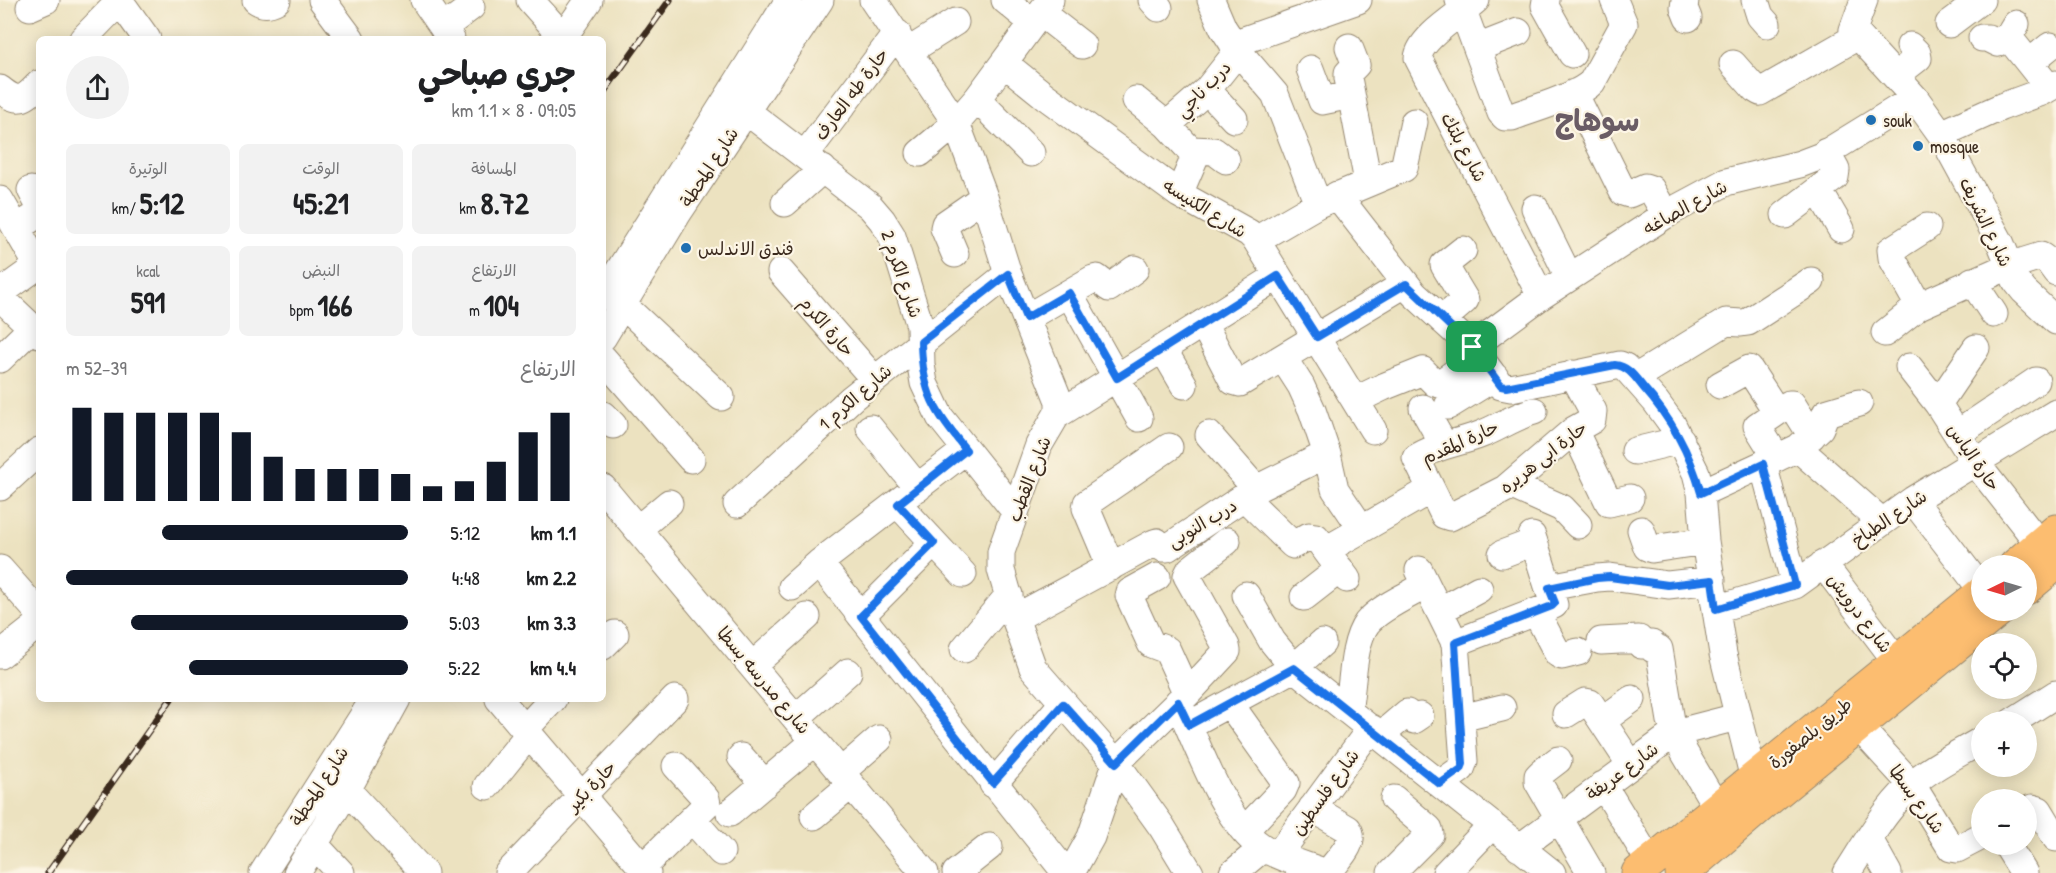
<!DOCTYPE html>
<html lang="ar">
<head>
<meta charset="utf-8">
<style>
  :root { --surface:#fff; --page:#f2f2f2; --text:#202124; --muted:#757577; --accent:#111827 }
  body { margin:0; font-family:"Patrick Hand","Playpen Sans Arabic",sans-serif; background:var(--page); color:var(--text); direction:rtl; height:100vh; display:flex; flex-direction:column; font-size:22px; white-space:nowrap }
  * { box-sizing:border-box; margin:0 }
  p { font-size:20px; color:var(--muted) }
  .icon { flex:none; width:33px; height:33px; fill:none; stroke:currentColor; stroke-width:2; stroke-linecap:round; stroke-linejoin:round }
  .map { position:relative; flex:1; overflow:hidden; direction:ltr }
  .sheet { position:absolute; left:36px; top:36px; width:570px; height:666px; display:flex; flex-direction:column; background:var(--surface); border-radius:9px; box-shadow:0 3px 15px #0003; direction:rtl }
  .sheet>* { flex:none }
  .needle { width:39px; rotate:265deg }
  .buttons { position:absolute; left:1971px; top:555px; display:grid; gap:12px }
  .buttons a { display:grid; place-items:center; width:66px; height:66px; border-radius:50%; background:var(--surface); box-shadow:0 3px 15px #0003; font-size:30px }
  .pin { position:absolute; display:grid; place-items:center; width:51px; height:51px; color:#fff; margin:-26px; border-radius:12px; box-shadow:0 3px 9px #0006 }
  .round { display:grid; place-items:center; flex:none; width:63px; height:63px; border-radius:32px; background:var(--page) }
  .head { display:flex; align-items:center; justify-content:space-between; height:102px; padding:0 30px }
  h1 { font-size:33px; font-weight:700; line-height:45px }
  .metrics { display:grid; grid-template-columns:repeat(3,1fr); gap:9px; height:102px; padding:6px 30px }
  .metrics div { display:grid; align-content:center; border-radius:9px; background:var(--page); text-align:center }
  .metrics b { font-size:30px; font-weight:700 }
  .metrics small { font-size:16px; font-weight:400 }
  .metrics p { font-size:16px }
  .chart { height:168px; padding:12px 30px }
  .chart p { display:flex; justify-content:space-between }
  .chart svg { width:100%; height:108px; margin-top:6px; stroke:var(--accent); stroke-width:6 }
  ul { padding:0 30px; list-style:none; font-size:20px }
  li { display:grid; grid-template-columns:96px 72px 1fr; align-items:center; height:45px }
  li i { height:15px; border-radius:8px; background:var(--accent) }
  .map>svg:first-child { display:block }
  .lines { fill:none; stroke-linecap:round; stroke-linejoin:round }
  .minor-casing { stroke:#94866f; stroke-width:29 }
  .major-casing { stroke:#94866f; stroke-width:35 }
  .minor { stroke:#fff; stroke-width:27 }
  .major { stroke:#fcbd6f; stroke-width:33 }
  .rail-casing { stroke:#3b2a1e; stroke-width:7 }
  .rail { stroke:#fcf5e5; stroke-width:4.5; stroke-dasharray:14; stroke-linecap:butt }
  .route-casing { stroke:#fff; stroke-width:12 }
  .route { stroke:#1a73e8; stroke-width:8 }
  .poi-dot { fill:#1f6fb2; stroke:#fcf5e5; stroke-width:2 }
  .labels { text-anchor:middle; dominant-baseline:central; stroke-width:4.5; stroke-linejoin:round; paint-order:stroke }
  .street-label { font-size:18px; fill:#3b2a1e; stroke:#fcf5e5 }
  .poi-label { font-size:18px; fill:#3b2a1e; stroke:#fcf5e5; text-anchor:start }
  .town-label { font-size:30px; font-weight:bold; fill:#6a5c65; stroke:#fcf5e5 }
</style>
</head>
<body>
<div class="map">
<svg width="2056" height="873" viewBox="0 0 2056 873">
  <rect width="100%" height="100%" fill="#fcf5e5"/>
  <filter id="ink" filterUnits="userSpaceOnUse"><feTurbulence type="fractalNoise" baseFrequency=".0167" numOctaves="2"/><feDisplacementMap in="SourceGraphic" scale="12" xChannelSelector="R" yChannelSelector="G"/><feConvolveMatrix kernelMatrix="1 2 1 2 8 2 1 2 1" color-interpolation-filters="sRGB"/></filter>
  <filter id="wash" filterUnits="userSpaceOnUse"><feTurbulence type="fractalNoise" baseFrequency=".008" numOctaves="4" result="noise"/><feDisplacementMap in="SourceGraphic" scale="24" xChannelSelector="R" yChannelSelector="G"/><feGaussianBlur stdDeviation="1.35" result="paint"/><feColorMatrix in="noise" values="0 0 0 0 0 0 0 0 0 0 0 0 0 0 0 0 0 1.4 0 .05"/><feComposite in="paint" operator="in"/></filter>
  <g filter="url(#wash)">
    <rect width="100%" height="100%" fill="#ece2c0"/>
  </g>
  <g filter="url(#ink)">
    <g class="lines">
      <g class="minor-casing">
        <path id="minor" d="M 119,0 L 147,39
          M 256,0 C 263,5 270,4 277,0
          M 322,0 L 351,39
          M 424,0 L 451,39
          M 530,0 L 563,37
          M 873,0 L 956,123 L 984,197 L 1008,274 L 1059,401 L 1059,411 L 1039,445 L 1001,552 L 1001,570 L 1015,618 L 1033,668 L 1116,763 L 1162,827 L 1190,873
          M 1005,0 L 1033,23
          M 1152,0 L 1159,8
          M 1211,0 L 1223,28 L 1238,51 L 1275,94 L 1318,204
          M 1459,0 L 1501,113 L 1505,117 L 1512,117 C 1532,109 1578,97 1592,82 L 1624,24 L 1614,0
          M 1476,0 C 1461,14 1420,37 1418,58 L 1541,296
          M 1546,0 L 1545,6 L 1572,54
          M 1685,0 L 1684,8 L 1688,18
          M 1755,0 L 1760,16 L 1767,24
          M 1864,0 L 1853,30 L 1915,98 L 1941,134 L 2001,244 L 2016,281 L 2024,291 L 2056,321
          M 30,7 L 46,0
          M 1041,13 L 1082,45
          M 1949,24 L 1981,0
          M 2016,24 L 2010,34 L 2010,39 L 2049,88
          M 443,28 L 471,7
          M 1982,38 L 1988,38 L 1998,43 L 2006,37 L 2010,38
          M 83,39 L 120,1
          M 562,39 L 589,0
          M 1233,44 L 1358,0
          M 1349,47 L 1356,65 L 1348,73 L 1348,78 L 1368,182
          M 1477,48 L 1518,32
          M 909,51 L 955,22
          M 1004,63 L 1045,96 L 1179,194 L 1249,233 L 1256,240 L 1373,430
          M 2029,63 L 2050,46
          M 1733,64 L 1755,89 L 1760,92 L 1858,36
          M 1310,69 L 1322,101 L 1351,95
          M 1895,76 L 1918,58 L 1917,53 L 1910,46
          M 0,89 C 18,104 24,100 39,84
          M 1207,90 L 1234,119
          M 1574,93 L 1623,192 L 1629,194 L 1645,187 L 1651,189 L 1666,215
          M 977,99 L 1031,153
          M 1136,100 L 1167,125 L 1194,154 L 1194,159 L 1179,194
          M 745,110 L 870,206 L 882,220 L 892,236 L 920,326 L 921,365 L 924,383 L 940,417 L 1015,511
          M 1167,125 L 1207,90 L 1238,51
          M 1941,134 L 2001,107 L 2042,92 L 2056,84
          M 1192,150 L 1214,151 L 1226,160
          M 920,153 L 956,123 L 977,99 L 1050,0
          M 805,155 L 897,33
          M 31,190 L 39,205
          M 1819,191 L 1841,229
          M 1337,195 L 1414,294 L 1472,347 L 1501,386 L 1511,388 L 1620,365 L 1625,367 L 1656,402 L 1672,424 L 1696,473 L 1701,493 L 1705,541 L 1723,654 L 1754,779
          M 0,200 L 38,266
          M 785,203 L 823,169
          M 1535,208 L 1569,277
          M 1785,215 L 1835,177 L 1836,170 L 1826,152
          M 16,228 L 39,214
          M 1256,240 L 1318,204 L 1404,168 L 1414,122
          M 955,254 L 944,228 L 945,224 L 984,197
          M 781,272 L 874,379
          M 1972,281 L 1994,314
          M 0,293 L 39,265
          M 1069,293 L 1139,418
          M 603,296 L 789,0
          M 0,297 L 39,334
          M 624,306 L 721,397
          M 1919,306 L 1892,258 L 1891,250 L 1927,227
          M 1026,318 L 1093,279 L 1097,278 L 1109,288 L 1135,269
          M 1442,320 L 1465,300 L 1444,265 L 1463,250
          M 1203,323 L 1233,381 L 1240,383 L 1405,284
          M 1885,333 L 1919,306 L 2009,266 L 2041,256 L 2048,261 L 2056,272
          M 603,337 L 678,213 L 820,0
          M 1472,347 L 1541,296 L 1670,212 L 1726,182 L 1800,164 L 1821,156 L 1915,98
          M 1163,349 L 1184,385
          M 603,358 L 691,459
          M 1283,358 L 1301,386 L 1312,410 L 1327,454 L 1335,489 L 1362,529
          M 0,359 L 33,327
          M 1909,367 L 1938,404 L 1975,462 L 2040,545
          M 1635,378 L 1726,322 L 1741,323 L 1748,322 L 1811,281
          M 1720,385 L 1749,369 L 1777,412
          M 1356,400 L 1383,387 L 1423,371 L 1435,383 L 1439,384 L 1478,356
          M 1938,404 L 1976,348
          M 1448,406 L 1495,377
          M 1423,408 L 1444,445
          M 1534,411 C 1515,416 1500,427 1482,434 C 1460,443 1436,445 1416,458 L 1444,515 L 1450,517 L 1505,489 L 1574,430 L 1592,420 L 1593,411 L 1573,374
          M 603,415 L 613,425
          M 1057,415 L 1278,276
          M 870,428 L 918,488
          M 1574,430 L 1609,503 L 1630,498
          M 1957,434 L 2036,381
          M 1209,435 L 1256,489
          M 1798,448 L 1882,522
          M 1635,451 L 1681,440
          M 1777,458 L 1757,426 L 1789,404 L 1792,404 L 1812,436
          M 1763,464 L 1795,585
          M 1510,485 L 1562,508 L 1578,525
          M 0,487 L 39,451
          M 603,488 L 925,873
          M 1701,493 L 1798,448 L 1820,428 L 1826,413 L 1859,403
          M 1244,497 L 1293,545 L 1309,536 L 1316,537 L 1347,579
          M 1913,500 L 1982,590
          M 737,504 L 852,398 L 1008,274
          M 898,504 L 963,574
          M 638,529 L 669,503
          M 1641,530 L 1647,547 L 1652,549 L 1705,541
          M 1326,550 L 1430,490
          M 1502,554 L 1534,542
          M 819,563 L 1066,873
          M 1823,564 L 1897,662
          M 1111,567 L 1086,508 L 1087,503 L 1169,447
          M 0,569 L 39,613
          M 1419,570 L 1455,643 L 1464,761 L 1461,769 L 1440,784
          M 1157,577 L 1130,592 L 1129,596 L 1151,644 L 1167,650 L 1187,694
          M 792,587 L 819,563 L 966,450
          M 1549,587 L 1597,578 L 1610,577 L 1668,585 L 1712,580
          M 1246,595 L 1272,641 L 1294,668 L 1552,873
          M 1304,597 L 1340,569
          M 1716,609 L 1795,585 L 1913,500 L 2056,413
          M 1439,611 L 1479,589
          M 1536,612 L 1558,654 L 1562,656 L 1578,652
          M 861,616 L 934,543
          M 1015,618 L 1154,543 L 1157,542 L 1163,548 L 1167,548 L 1256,489 L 1327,454
          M 1601,641 L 1639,639 L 1641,645 L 1652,644 L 1653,649 L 1659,649 L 1671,721 L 1684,752 L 1717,808
          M 1455,643 L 1554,605 L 1532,536
          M 603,646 L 615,634
          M 964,649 L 1009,595
          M 0,655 L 39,624
          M 752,666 L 807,617
          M 499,699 L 647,873
          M 1178,702 C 1197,743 1224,823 1262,847 C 1281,859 1305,865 1326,873
          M 1230,704 L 1286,783 L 1283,790 L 1244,831
          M 1348,711 C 1353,686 1352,643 1367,623 C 1379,608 1409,595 1426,585
          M 1566,714 L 1585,702 L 1590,703 L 1631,765
          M 796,718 L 848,672
          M 1461,718 L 1502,708
          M 1602,721 L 1632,699
          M 2012,722 L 2056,694
          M 1189,725 L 1294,668 L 1322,643
          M 1859,727 L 1912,785 L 1951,848 L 1957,849 L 1982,836
          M 525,729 L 553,699
          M 1380,736 L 1407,713 L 1414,720 L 1420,716
          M 741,757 L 765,784
          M 1558,760 L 1541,773 L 1538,776 L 1538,782 L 1591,873
          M 841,772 L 879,739
          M 993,784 L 1063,703
          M 1603,785 L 1650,862
          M 487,786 L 529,734
          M 347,790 L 424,873
          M 1312,808 L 1348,829 C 1357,843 1336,861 1328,873
          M 2026,811 L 2032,808 L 2039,810 L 2056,838
          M 730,813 L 815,741
          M 814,816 L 851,785
          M 692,819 L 721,852
          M 1869,839 L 1888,873
          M 314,844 L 341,873
          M 2006,844 L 2024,873
          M 1519,848 L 1668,738 L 1675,733 L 1737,717
          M 1278,855 L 1371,728
          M 643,867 L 707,804 L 706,799 L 676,766
          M 263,873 L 374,699
          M 297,873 L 347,790 L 397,699
          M 508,873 L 675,699
          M 956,873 L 989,847
          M 1071,873 L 1091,837 L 1116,763 L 1187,694 L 1227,651 L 1226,646 L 1187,576 L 1190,570 L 1227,541
          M 1233,873 L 1263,848
          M 1391,873 L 1430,834 L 1429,829 L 1394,799
          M 1446,873 L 1492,825
          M 1847,873 C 1869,839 1889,802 1921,777 C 1939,763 1962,752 1982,740"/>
      </g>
      <g class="major-casing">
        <path id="major" d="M 2015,566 L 2056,531
          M 2026,588 L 2056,563
          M 1638,873 L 1982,593
          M 1682,873 L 1766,801 L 1999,610"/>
      </g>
      <use href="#minor" class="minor"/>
      <use href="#major" class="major"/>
      <g class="rail-casing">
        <path id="rail" d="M 603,93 L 670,0
          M 48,873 L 171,699"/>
      </g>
      <use href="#rail" class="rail"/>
    </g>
  </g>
  <g class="lines" filter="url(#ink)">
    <g class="route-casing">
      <path id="route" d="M 1008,274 L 1026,318 L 1069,293 L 1117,378 L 1278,276 L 1317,337 L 1406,284 L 1472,347 L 1501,386 L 1506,387 L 1615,365 C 1628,366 1635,377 1643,387 C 1671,418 1690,453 1701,493 L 1763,464 L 1795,585 L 1716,609 L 1712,580 L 1668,585 L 1610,577 L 1597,578 L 1549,588 L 1555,603 L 1552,606 L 1455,643 L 1463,764 L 1461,769 L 1440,784 L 1294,668 L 1189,725 L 1178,702 L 1116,763 L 1063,704 L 993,783 L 861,616 L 934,543 L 898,504 L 966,450 C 935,411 922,394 921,342 Z"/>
    </g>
    <use href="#route" class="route"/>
  </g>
  <g class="poi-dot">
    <circle cx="1871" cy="120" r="6"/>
    <circle cx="1918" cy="146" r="6"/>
    <circle cx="686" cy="248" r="6"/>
  </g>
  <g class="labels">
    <g class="street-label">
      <text transform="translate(1203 89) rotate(-46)">درب ناجي</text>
      <text transform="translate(851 94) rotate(-53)">حارة طه العارف</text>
      <text transform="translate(1464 147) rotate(62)">شارع بلتك</text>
      <text transform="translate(709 167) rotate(-57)">شارع المحطة</text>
      <text transform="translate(1685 207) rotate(-29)">شارع الصاغه</text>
      <text transform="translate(1205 208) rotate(32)">شارع الكنيسه</text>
      <text transform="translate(1986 222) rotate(64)">شارع الشريف</text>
      <text transform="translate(902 274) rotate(71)">شارع الكرم 2</text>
      <text transform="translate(827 326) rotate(49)">حارة الكرم</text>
      <text transform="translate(855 397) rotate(-41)">شارع الكرم 1</text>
      <text transform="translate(1460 442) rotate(-24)">حارة المقدم</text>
      <text transform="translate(1543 457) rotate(-38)">حارة ابى هريره</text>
      <text transform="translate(1974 457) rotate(55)">حارة الياس</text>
      <text transform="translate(1029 479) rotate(-69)">شارع القطب</text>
      <text transform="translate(1889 518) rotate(-34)">شارع الطباخ</text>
      <text transform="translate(1202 523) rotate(-31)">درب النوبى</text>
      <text transform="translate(1860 613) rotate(53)">شارع درويش</text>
      <text transform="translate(764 680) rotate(50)">شارع مدرسه بسطا</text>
      <text transform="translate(1810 733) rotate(-39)">طريق بلصفورة</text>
      <text transform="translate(1622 771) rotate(-36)">شارع عريفة</text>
      <text transform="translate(319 786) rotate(-57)">شارع المحطة</text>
      <text transform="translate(591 786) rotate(-46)">حارة بكير</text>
      <text transform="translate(1325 792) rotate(-54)">شارع فلسطين</text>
      <text transform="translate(1917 799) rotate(54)">شارع بسطا</text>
    </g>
    <g class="poi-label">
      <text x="1883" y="120">souk</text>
      <text x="1930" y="146">mosque</text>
      <text x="698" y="248">فندق الاندلس</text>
    </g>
    <g class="town-label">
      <text x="1597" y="120">سوهاج</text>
    </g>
  </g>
</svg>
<div class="buttons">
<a><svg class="needle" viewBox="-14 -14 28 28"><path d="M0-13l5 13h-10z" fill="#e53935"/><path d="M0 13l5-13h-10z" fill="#757577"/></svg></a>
<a><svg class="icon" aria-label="locate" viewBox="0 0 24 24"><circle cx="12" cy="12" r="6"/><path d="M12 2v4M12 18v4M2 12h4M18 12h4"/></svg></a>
<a>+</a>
<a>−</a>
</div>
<div class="pin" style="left:1472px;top:347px;background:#1e9e55"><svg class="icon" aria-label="arrive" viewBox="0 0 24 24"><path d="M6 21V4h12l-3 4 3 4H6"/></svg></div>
<section class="sheet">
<div class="head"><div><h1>جري صباحي</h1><p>09:05 · 8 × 1.1 km</p></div><a class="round"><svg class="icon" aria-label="share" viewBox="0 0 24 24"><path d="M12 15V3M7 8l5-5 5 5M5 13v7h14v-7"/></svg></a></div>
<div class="metrics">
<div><p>المسافة</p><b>8.72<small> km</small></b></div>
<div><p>الوقت</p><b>45:21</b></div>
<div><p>الوتيرة</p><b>5:12<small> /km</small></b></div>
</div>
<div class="metrics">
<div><p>الارتفاع</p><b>104<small> m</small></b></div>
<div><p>النبض</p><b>166<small> bpm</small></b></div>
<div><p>kcal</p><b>591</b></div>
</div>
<div class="chart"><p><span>الارتفاع</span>39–52 m</p>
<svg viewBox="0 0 160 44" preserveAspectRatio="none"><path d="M5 44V6M15 44V8M25 44V8M35 44V8M45 44V8M55 44V16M65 44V26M75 44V31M85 44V31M95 44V31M105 44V33M115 44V38M125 44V36M135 44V28M145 44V16M155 44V8"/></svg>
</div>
<ul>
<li><b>1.1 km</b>5:12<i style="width:72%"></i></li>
<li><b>2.2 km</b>4:48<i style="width:100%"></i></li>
<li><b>3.3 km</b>5:03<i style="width:81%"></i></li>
<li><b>4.4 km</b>5:22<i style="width:64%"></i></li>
</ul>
</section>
</div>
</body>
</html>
